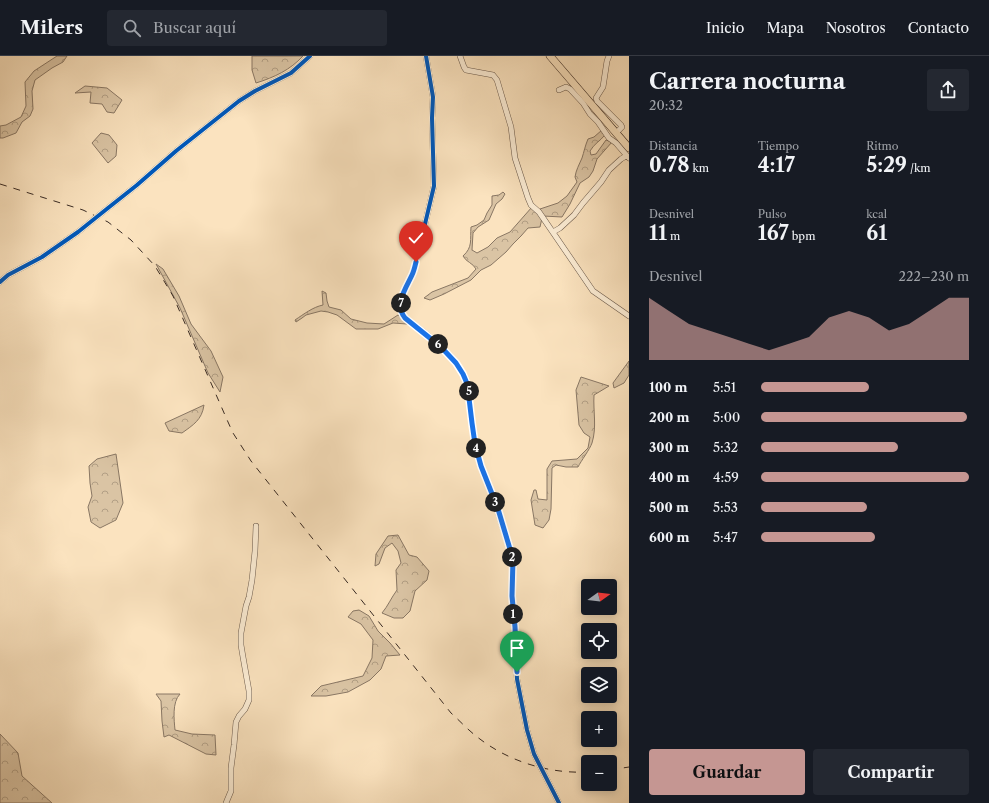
<!DOCTYPE html>
<html lang="es">
<head>
<meta charset="utf-8">
<style>
  :root { --surface:#171b24; --page:#242831; --text:#f1f3f6; --muted:#9ea1a6; --line:#363941; --accent:#c59692 }
  body { margin:0; font-family:"Libre Caslon Text",serif; background:var(--page); color:var(--text); height:100vh; display:flex; flex-direction:column; font-size:15px; white-space:nowrap }
  * { box-sizing:border-box; margin:0 }
  p { font-size:13px; color:var(--muted) }
  .icon { flex:none; width:22px; height:22px; fill:none; stroke:currentColor; stroke-width:2; stroke-linecap:round; stroke-linejoin:round }
  .map { position:relative; flex:1; overflow:hidden }
  .sheet { display:flex; flex-direction:column; background:var(--surface); width:360px }
  .sheet>* { flex:none }
  .needle { width:26px; rotate:75deg }
  .controls { position:absolute; left:581px; top:523px; display:grid; gap:8px }
  .controls a { display:grid; place-items:center; width:36px; height:36px; border-radius:4px; background:var(--surface); box-shadow:0 2px 10px #0003; font-size:20px }
  .pin { position:absolute; display:grid; place-items:center; width:34px; height:34px; color:#fff; margin:-41px -17px; border-radius:50% 50% 50% 0; rotate:-45deg; box-shadow:0 0 4px #0007 }
  .pin .icon { rotate:45deg }
  .km { position:absolute; width:20px; height:20px; margin:-10px; border-radius:50%; background:#222; color:#fff; font-size:11px; line-height:20px; text-align:center }
  .round { display:grid; place-items:center; flex:none; width:42px; height:42px; border-radius:4px; background:var(--page) }
  .head { display:flex; align-items:center; justify-content:space-between; height:68px; padding:0 20px }
  h1 { font-size:22px; font-weight:700; line-height:30px }
  .metrics { display:grid; grid-template-columns:repeat(3,1fr); gap:6px; height:68px; padding:4px 20px }
  .metrics div { display:grid; align-content:center }
  .metrics b { font-size:20px; font-weight:700 }
  .metrics small { font-size:11px; font-weight:400 }
  .metrics p { font-size:11px }
  .chart { height:112px; padding:8px 20px }
  .chart p { display:flex; justify-content:space-between }
  .chart svg { width:100%; height:72px; margin-top:4px; fill:var(--accent); opacity:.7 }
  .action { display:flex; gap:8px; margin-top:auto; padding:8px 20px }
  .action a { flex:1; height:46px; border-radius:4px; background:var(--accent); color:#111; font-size:16px; font-weight:700; line-height:46px; text-align:center }
  .action a+a { background:var(--page); color:var(--text) }
  ul { padding:0 20px; list-style:none; font-size:13px }
  li { display:grid; grid-template-columns:64px 48px 1fr; align-items:center; height:30px }
  li i { height:10px; border-radius:5px; background:var(--accent) }
  header { display:flex; align-items:center; gap:24px; box-sizing:border-box; height:56px; padding:0 20px; background:var(--surface); border-bottom:1px solid var(--line) }
  header strong { font-size:19px }
  nav { display:flex; gap:22px; margin-inline-start:auto; font-size:14px }
  .search { width:280px; height:36px; background:var(--page); display:flex; align-items:center; gap:10px; box-sizing:border-box; padding:0 14px; border-radius:4px; color:var(--muted); font-size:15px }
  main { display:flex; flex:1; min-height:0 }
  .map>svg:first-child { display:block }
  .forest { fill:url(#forest-crowns); stroke:#897764 }
  .lines { fill:none; stroke-linecap:round; stroke-linejoin:round }
  .minor-casing { stroke:#69584a; stroke-width:6 }
  .major-casing { stroke:#382a23; stroke-width:8 }
  .minor { stroke:#fcedd5; stroke-width:5 }
  .major { stroke:#fbe3bf; stroke-width:7 }
  .rail { stroke:#382a23; stroke-width:1; stroke-dasharray:7 7; stroke-linecap:butt }
  .cycleway-casing { stroke:#fcedd5; stroke-width:6 }
  .cycleway { stroke:#0057b8; stroke-width:4 }
  .route-casing { stroke:#fff; stroke-width:8 }
  .route { stroke:#1a73e8; stroke-width:5 }
</style>
</head>
<body>
<header>
<strong>Milers</strong>
<div class="search"><svg class="icon" aria-label="search" viewBox="0 0 24 24"><circle cx="10" cy="10" r="6"/><path d="M15 15l6 6"/></svg>Buscar aquí</div>
<nav><a>Inicio</a><a>Mapa</a><a>Nosotros</a><a>Contacto</a></nav>
</header>
<main>
<div class="map">
<svg width="629" height="747" viewBox="0 0 629 747">
  <defs>
    <pattern id="forest-crowns" width="20" height="18" patternUnits="userSpaceOnUse"><rect width="20" height="18" fill="#dac4a4"/><path d="M2 6a3 3 0 1 1 6 0M12 15a3 3 0 1 1 6 0" fill="none" stroke="#b29f85"/></pattern>
  </defs>
  <rect width="100%" height="100%" fill="#fbe3bf"/>
  <filter id="stains"><feTurbulence type="fractalNoise" baseFrequency=".005" numOctaves="4"/><feColorMatrix values="0 0 0 0 .2 0 0 0 0 .09 0 0 0 0 .02 0 0 0 .5 -.17"/></filter>
  <radialGradient id="worn" r=".72"><stop offset=".6" stop-color="#630" stop-opacity="0"/><stop offset="1" stop-color="#630" stop-opacity=".3"/></radialGradient>
  <path class="forest" d="M 57,0 L 67,0 L 63,6 L 52,12 L 35,24 L 32,35 L 33,53 L 30,60 L 22,66 L 16,77 L 3,82 L 0,82 L 0,70 L 6,69 L 21,61 L 26,50 L 25,26 L 34,15 Z
    M 252,0 L 303,0 C 290,14 275,21 256,27 L 252,14 Z
    M 85,30 L 107,32 L 122,44 L 114,57 L 107,56 L 102,48 L 90,47 L 91,36 L 75,37 Z
    M 602,74 L 605,79 C 600,85 594,88 590,95 L 591,99 L 596,98 L 606,84 L 612,86 L 597,103 L 593,115 L 589,121 L 580,127 L 570,148 L 562,161 L 543,160 L 540,153 L 558,147 L 567,140 L 577,126 L 575,121 C 576,114 579,109 582,102 C 584,96 585,90 588,83 L 594,81 Z
    M 101,77 L 109,79 L 117,89 L 116,100 L 108,107 L 92,87 Z
    M 503,136 L 505,138 L 502,143 L 496,148 L 489,164 L 478,171 L 473,177 L 472,194 L 477,197 L 488,191 L 497,182 L 510,176 L 532,151 L 542,162 L 540,171 L 528,172 L 521,180 L 513,188 L 506,196 L 491,209 L 481,214 L 471,224 L 444,238 L 430,244 L 424,242 L 432,236 L 468,222 L 476,213 C 473,207 466,206 463,200 C 473,191 470,184 471,171 L 477,169 L 484,164 L 487,157 L 492,149 L 492,140 L 499,139 Z
    M 156,208 L 163,213 L 179,240 L 191,268 L 211,295 L 223,321 L 220,336 L 208,317 L 180,252 Z
    M 322,235 L 326,237 L 327,245 L 329,251 L 341,254 L 351,263 L 367,267 L 384,268 L 398,259 L 402,261 L 407,268 L 393,267 L 378,273 L 356,273 L 337,259 L 328,256 L 321,255 L 306,259 L 302,262 L 296,266 L 295,264 C 304,258 313,251 323,249 Z
    M 629,305 L 629,319 L 624,327 L 614,332 L 613,327 Z
    M 581,321 L 609,330 L 594,339 C 593,355 597,371 592,387 C 590,393 581,405 578,411 L 566,411 L 556,409 L 552,412 L 551,453 L 549,464 L 543,472 L 535,469 L 531,444 L 534,434 L 536,434 L 538,443 L 547,444 L 547,413 L 552,405 L 577,403 L 588,392 L 590,381 L 584,377 L 579,369 L 576,334 Z
    M 204,349 C 202,364 193,369 182,377 L 169,375 L 165,367 Z
    M 116,398 L 123,447 L 116,464 L 100,472 L 91,466 L 88,451 L 92,440 L 90,427 L 89,410 L 97,403 Z
    M 398,479 L 409,499 L 417,501 L 429,515 L 427,524 L 415,535 L 410,555 L 403,562 L 394,562 L 382,557 C 388,550 391,542 397,534 L 396,514 L 401,507 L 398,495 L 392,487 L 385,492 L 379,508 L 375,510 L 376,498 L 388,480 Z
    M 359,554 L 369,560 L 378,575 L 390,587 L 400,599 L 386,600 L 381,613 L 370,624 L 348,636 L 326,640 L 311,640 L 321,630 L 363,620 L 372,602 L 373,584 L 361,568 L 348,561 L 353,555 Z
    M 156,638 L 180,638 C 172,646 174,664 175,674 L 192,678 L 215,679 L 216,699 L 206,698 L 169,679 L 164,681 L 162,665 L 161,645 Z
    M 0,678 L 18,697 L 22,720 L 52,747 L 0,747 Z"/>
  <g class="lines">
    <g class="minor-casing">
      <path id="minor" d="M 426,0 L 433,41 L 432,62 L 434,130 L 416,206 C 415,210 414,215 412,219 C 406,232 394,248 405,262 C 428,279 455,298 467,325 L 475,389 L 481,409 L 497,453 L 513,503 L 512,540 L 515,571 L 517,623 L 527,674 L 534,698 L 559,747
        M 460,0 L 464,11 L 466,14 L 493,19 L 497,24 L 511,71 L 515,102 L 528,142 L 531,149 L 539,156 L 593,235 L 629,260
        M 609,0 L 607,5 L 603,31 L 596,42 L 597,45 L 621,69 L 622,71 L 619,74
        M 559,34 L 566,31 L 570,33 L 583,47 L 590,58 L 598,66 L 609,82 L 616,87 L 629,102
        M 553,176 L 560,172 L 574,159 L 583,147 L 601,126 L 609,114 L 621,103 L 626,100
        M 0,226 L 8,219 L 42,201 L 78,176 L 108,152 L 137,129 L 176,95 L 239,45 L 255,35 L 291,17 L 310,0
        M 226,747 L 231,735 L 231,712 L 234,689 L 236,666 L 239,660 L 245,653 L 249,644 L 249,635 L 243,601 L 241,589 L 241,577 L 246,550 L 249,541 L 252,524 L 255,495 L 256,470"/>
    </g>
    <g class="major-casing">
      <path id="major" d="M 550,0 L 629,92"/>
    </g>
    <use href="#minor" class="minor"/>
    <use href="#major" class="major"/>
    <path class="rail" d="M 0,128 L 83,154 L 108,166 L 131,184 L 155,210 L 173,240 L 228,366 L 233,377 L 251,405 L 451,657 C 459,664 467,673 476,680 C 507,705 548,718 588,716
      M 610,714 L 629,711"/>
    <g class="cycleway-casing">
      <path id="cycleway" d="M 426,0 L 433,41 L 432,62 L 434,130 L 416,206 C 415,210 414,215 412,219 C 406,232 394,248 405,262 C 428,279 455,298 467,325 L 475,389 L 481,409 L 497,453 L 513,503 L 512,540 L 515,571 L 517,623 L 527,674 L 534,698 L 559,747
        M 0,226 L 8,219 L 42,201 L 78,176 L 108,152 L 137,129 L 176,95 L 239,45 L 255,35 L 291,17 L 310,0"/>
    </g>
    <use href="#cycleway" class="cycleway"/>
  </g>
  <g class="lines">
    <g class="route-casing">
      <path id="route" d="M 416,206 C 415,210 414,215 412,219 C 406,232 394,248 405,262 L 441,291 L 456,307 L 463,318 L 466,325 L 468,334 L 472,367 L 475,388 L 481,410 L 498,453 L 513,503 L 512,540 L 515,571 L 517,616"/>
    </g>
    <use href="#route" class="route"/>
  </g>
  <rect width="100%" height="100%" filter="url(#stains)"/>
  <rect width="100%" height="100%" fill="url(#worn)"/>
</svg>
<div class="controls">
<a><svg class="needle" viewBox="-14 -14 28 28"><path d="M0-13l5 13h-10z" fill="#e53935"/><path d="M0 13l5-13h-10z" fill="#9ea1a6"/></svg></a>
<a><svg class="icon" aria-label="locate" viewBox="0 0 24 24"><circle cx="12" cy="12" r="6"/><path d="M12 2v4M12 18v4M2 12h4M18 12h4"/></svg></a>
<a><svg class="icon" aria-label="layers" viewBox="0 0 24 24"><path d="M12 4l9 5-9 5-9-5zM3 14l9 5 9-5"/></svg></a>
<a>+</a>
<a>−</a>
</div>
<div class="pin" style="left:517px;top:616px;background:#1e9e55"><svg class="icon" aria-label="arrive" viewBox="0 0 24 24"><path d="M6 21V4h12l-3 4 3 4H6"/></svg></div>
<div class="pin" style="left:416px;top:206px;background:#d93025"><svg class="icon" aria-label="check" viewBox="0 0 24 24"><path d="M5 12l5 5 9-10"/></svg></div>
<b class="km" style="left:513px;top:558px">1</b>
<b class="km" style="left:512px;top:501px">2</b>
<b class="km" style="left:495px;top:446px">3</b>
<b class="km" style="left:476px;top:392px">4</b>
<b class="km" style="left:469px;top:335px">5</b>
<b class="km" style="left:438px;top:288px">6</b>
<b class="km" style="left:401px;top:247px">7</b>
</div>
<section class="sheet">
<div class="head"><div><h1>Carrera nocturna</h1><p>20:32</p></div><a class="round"><svg class="icon" aria-label="share" viewBox="0 0 24 24"><path d="M12 15V3M7 8l5-5 5 5M5 13v7h14v-7"/></svg></a></div>
<div class="metrics">
<div><p>Distancia</p><b>0.78<small> km</small></b></div>
<div><p>Tiempo</p><b>4:17</b></div>
<div><p>Ritmo</p><b>5:29<small> /km</small></b></div>
</div>
<div class="metrics">
<div><p>Desnivel</p><b>11<small> m</small></b></div>
<div><p>Pulso</p><b>167<small> bpm</small></b></div>
<div><p>kcal</p><b>61</b></div>
</div>
<div class="chart"><p><span>Desnivel</span>222–230 m</p>
<svg viewBox="0 0 160 44" preserveAspectRatio="none"><path d="M0 44V6L10 14L20 22L30 26L40 30L50 34L60 38L70 34L80 30L90 18L100 14L110 18L120 26L130 22L140 14L150 6L160 6V44z"/></svg>
</div>
<ul>
<li><b>100 m</b>5:51<i style="width:52%"></i></li>
<li><b>200 m</b>5:00<i style="width:99%"></i></li>
<li><b>300 m</b>5:32<i style="width:66%"></i></li>
<li><b>400 m</b>4:59<i style="width:100%"></i></li>
<li><b>500 m</b>5:53<i style="width:51%"></i></li>
<li><b>600 m</b>5:47<i style="width:55%"></i></li>
</ul>
<div class="action"><a>Guardar</a><a>Compartir</a></div>
</section>
</main>
</body>
</html>
